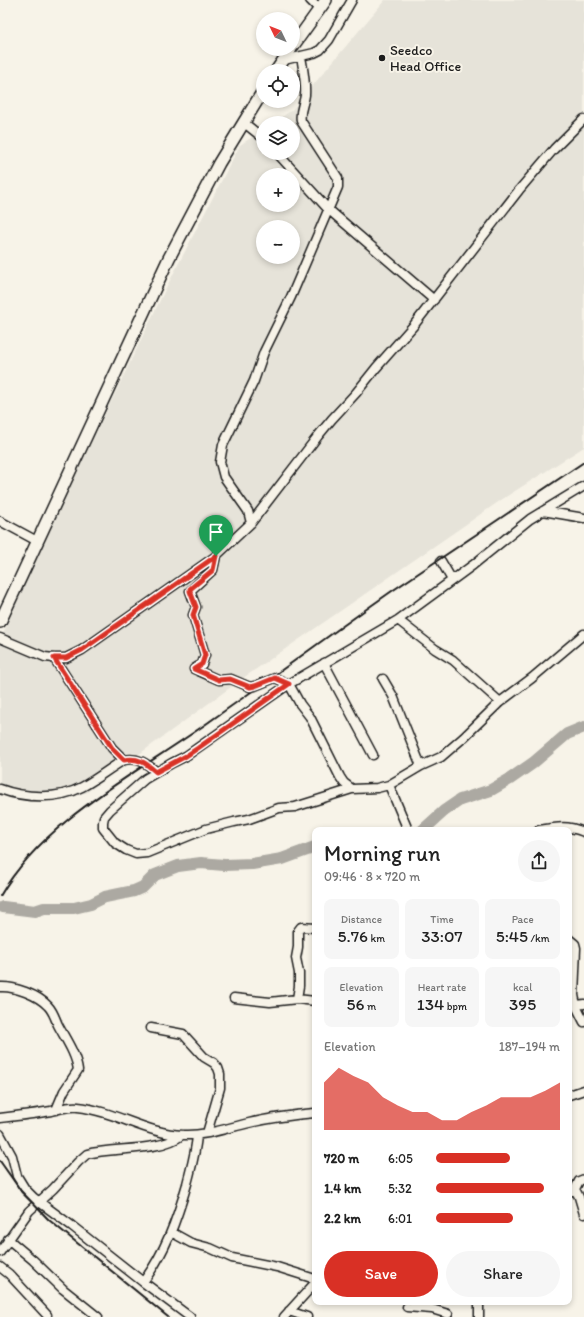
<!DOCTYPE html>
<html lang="en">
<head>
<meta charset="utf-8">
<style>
  :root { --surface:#fff; --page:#f6f6f6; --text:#222; --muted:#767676; --accent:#d93025 }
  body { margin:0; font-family:Itim,sans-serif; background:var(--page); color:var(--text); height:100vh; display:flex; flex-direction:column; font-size:15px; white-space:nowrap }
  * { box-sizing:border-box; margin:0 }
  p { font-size:13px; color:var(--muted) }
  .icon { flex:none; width:22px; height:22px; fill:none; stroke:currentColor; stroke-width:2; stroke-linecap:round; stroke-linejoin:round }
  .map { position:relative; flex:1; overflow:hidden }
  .details { position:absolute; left:312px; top:827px; width:260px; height:478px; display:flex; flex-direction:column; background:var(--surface); border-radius:8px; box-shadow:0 2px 6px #0003 }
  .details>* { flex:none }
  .needle { width:26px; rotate:313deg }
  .fabs { position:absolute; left:256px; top:12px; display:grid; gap:8px }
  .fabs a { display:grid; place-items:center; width:44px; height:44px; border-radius:50%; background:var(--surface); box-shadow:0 2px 6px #0003; font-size:20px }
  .pin { position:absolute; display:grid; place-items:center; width:34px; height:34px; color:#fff; margin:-41px -17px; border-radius:50% 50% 50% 0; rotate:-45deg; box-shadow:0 0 4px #0007 }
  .pin .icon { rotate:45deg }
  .round { display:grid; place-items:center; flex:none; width:42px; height:42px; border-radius:21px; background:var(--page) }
  .overview { display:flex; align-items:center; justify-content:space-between; height:68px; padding:0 12px }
  h1 { font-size:22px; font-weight:600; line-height:30px }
  .metrics { display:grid; grid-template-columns:repeat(3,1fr); gap:6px; height:68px; padding:4px 12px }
  .metrics div { display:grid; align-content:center; border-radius:8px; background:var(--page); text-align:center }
  .metrics b { font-size:17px; font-weight:600 }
  .metrics small { font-size:11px; font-weight:400 }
  .metrics p { font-size:11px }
  .chart { height:112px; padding:8px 12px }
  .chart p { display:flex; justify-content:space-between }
  .chart svg { width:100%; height:72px; margin-top:4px; fill:var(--accent); opacity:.7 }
  .action { display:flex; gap:8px; margin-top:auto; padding:8px 12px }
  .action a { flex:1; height:46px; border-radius:24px; background:var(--accent); color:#fff; font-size:16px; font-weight:600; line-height:46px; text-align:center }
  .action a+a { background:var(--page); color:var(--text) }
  ul { padding:0 12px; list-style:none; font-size:13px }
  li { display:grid; grid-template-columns:64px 48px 1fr; align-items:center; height:30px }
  li i { height:10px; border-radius:5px; background:var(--accent) }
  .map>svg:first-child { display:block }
  .built { fill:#e6e3d9; fill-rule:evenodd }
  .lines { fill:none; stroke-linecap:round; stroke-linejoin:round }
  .river { stroke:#aca9a2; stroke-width:12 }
  .street-casing { stroke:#1c1c1c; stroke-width:11 }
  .secondary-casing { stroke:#1c1c1c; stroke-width:14 }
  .street { stroke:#f7f3e8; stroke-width:8 }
  .secondary { stroke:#f7f3e8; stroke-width:11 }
  .rail { stroke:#1c1c1c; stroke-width:2 }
  .route-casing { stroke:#fff; stroke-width:8 }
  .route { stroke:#d93025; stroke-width:5 }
  .poi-dot { fill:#1c1c1c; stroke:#f7f3e8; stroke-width:1.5 }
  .labels { text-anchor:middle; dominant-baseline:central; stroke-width:4; stroke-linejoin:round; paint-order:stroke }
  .poi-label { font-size:14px; fill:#1c1c1c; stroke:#f7f3e8; text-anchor:start }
</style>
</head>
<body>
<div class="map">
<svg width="584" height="1317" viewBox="0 0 584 1317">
  <rect width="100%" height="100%" fill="#f7f3e8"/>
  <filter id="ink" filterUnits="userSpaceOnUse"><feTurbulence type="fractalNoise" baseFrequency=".025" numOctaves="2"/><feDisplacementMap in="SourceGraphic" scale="8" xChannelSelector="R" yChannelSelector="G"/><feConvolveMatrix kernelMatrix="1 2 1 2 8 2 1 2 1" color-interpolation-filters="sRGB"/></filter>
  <g filter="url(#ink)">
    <path class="built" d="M 385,0 L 584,0 L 584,447 L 504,498 L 246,676 L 86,793 L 0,792 L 0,641 L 46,536 L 166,288 L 240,145 L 263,130 L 263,153 L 293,153 L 293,123 L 273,123 L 292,110 ZM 263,175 L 293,175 L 293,205 L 263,205 ZM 263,227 L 293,227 L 293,257 L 263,257 Z"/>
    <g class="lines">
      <path class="river" d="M 423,830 L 444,811 L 460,800 L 491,790 L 510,779 L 533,763 L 567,734 L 584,727
        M 3,907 L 35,911 L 44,908 L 74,908 L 91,904 L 105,897 L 134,891 L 143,887 L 155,875 L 178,866 L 201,863 L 224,865 L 252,864 L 282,859 L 315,847"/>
      <g class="street-casing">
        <path id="street" d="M 310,0 L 319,9
          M 284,60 L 314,53 L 320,50 L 329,40 L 352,0
          M 243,122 L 263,138
          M 277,153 L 328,209 L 434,300
          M 543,511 L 584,518
          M 0,521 L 37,541
          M 251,523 L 248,511 L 224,477 L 220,462 L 223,445 L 254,381 L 264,352 L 291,297 L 338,187 L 338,178 L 301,121 C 299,111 304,104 305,95 C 306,82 303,69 301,56
          M 216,556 L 213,570 L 190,591 L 196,607 L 193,615 L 205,655 L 202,664 L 194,669 L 219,680 L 231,679 L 250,687 L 255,686 L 275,678 L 289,684 L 300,704 L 310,717 L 340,777 L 344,783 L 352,789 L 377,788 L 389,785 L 421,766 L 441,757 L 463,738 L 500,702 L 532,678 L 584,634
          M 441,561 L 452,580
          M 398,620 L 435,649 L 453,660 L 500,702
          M 0,638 L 45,657 L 54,658 L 66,658 L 82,650 L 216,556 L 251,523 L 318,436 L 332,419 L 356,393 L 376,368 L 414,325 L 519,190 L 554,149 L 584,119
          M 54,658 L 112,748 L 124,760
          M 324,663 L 373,755
          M 383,679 L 393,696 L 421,766
          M 389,785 L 408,830
          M 0,789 C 24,798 58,800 82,787 C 97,779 110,768 124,760 C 138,757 146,763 157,772
          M 352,789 L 295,807 L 279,808 L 249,819 L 234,822 L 206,829 L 147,853 L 136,854 L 126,850 L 115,843 L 103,828 L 103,822 L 104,817 L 110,810 L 145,779 L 172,763 L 186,756 L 289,684 L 398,620 L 473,565 L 530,519 L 584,486
          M 539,830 C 557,827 567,825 584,832
          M 569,939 L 575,944 L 576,948 L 574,995 L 576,1006 L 584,1022
          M 0,987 C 14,986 38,995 48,1006 C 53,1011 55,1018 58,1025 C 66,1040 76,1054 78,1070 L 64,1091 L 56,1110
          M 234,998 L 270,1002 L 297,999 L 315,1001
          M 297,999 L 299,986 L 299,973 L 296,958 L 298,947 L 298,931 L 301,927 L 315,928
          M 569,1006 L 584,1004
          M 151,1028 L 183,1034 L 204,1057 L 214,1063 L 218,1068 L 220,1074 L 220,1088 L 207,1133
          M 569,1095 L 584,1090
          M 0,1118 C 17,1116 34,1114 51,1111 C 60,1109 69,1106 78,1107 C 115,1111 147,1134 183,1135 C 206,1136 227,1128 249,1123 C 271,1118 293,1115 315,1113
          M 0,1134 L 12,1156 L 17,1176 L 25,1189 L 34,1198 L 72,1226 L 143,1282 L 190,1317
          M 575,1189 L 579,1197 L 584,1214
          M 569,1192 L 575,1189 L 579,1181 L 584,1179
          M 171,1232 L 191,1243 L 210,1248 L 232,1258 L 277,1267 L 315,1279
          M 8,1239 L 33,1260 L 63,1289 L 98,1317
          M 0,1252 L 29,1211 L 53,1189 L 78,1162 L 87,1154 C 114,1147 160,1152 182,1135
          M 0,1267 L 9,1274 L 47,1315
          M 143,1282 C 165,1253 177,1219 187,1184 C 191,1168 196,1152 197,1135
          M 479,1302 L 479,1317
          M 407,1307 L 432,1309 L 448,1314
          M 289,1311 L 307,1317
          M 284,1317 L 315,1283"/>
      </g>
      <g class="secondary-casing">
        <path id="secondary" d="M 293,46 L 326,0
          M 276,71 L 291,49
          M 0,622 L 169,258 L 219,163 L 263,91"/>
      </g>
      <use href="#street" class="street"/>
      <use href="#secondary" class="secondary"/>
      <path class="rail" d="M 0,896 C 46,817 140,772 213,719 C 273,677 332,633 392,591 C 456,548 520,505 584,462
        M 0,1161 L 21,1191 L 49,1220 L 168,1317"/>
    </g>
  </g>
  <g class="lines" filter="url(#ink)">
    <g class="route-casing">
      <path id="route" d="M 216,556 L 213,570 L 190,589 L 190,591 L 196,607 L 193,615 L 205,655 L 202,664 L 194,669 L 219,680 L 230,679 L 250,687 L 255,686 L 275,678 L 289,684 L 198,748 L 186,756 L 156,772 C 146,763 138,757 124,760 L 112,748 L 54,658 L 66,658 L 82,650 Z"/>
    </g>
    <use href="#route" class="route"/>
  </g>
  <circle class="poi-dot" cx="382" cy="58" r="4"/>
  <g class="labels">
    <g class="poi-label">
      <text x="390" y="50">Seedco<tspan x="390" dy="16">Head Office</tspan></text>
    </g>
  </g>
</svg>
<div class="fabs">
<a><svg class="needle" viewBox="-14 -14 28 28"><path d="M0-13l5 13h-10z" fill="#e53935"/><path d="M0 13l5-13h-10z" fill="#767676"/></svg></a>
<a><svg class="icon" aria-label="locate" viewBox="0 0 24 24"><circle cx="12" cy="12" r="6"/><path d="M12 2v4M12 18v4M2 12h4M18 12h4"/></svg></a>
<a><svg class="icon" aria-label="layers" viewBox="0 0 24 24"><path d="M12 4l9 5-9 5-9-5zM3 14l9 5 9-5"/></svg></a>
<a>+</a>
<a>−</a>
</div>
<div class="pin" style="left:216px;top:556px;background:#1e9e55"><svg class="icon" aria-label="arrive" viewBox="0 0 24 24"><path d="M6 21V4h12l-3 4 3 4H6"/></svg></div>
<section class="details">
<div class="overview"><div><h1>Morning run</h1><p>09:46 · 8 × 720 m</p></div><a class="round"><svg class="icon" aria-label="share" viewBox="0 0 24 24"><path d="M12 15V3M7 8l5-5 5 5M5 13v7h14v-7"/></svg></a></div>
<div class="metrics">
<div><p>Distance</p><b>5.76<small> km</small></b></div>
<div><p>Time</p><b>33:07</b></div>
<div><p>Pace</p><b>5:45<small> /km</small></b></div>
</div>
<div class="metrics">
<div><p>Elevation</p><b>56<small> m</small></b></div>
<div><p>Heart rate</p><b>134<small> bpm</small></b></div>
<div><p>kcal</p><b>395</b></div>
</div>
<div class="chart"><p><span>Elevation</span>187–194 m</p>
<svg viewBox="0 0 160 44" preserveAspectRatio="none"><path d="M0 44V15L10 6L20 11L30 15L40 24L50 29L60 33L70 33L80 38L90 38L100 33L110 29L120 24L130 24L140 24L150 20L160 15V44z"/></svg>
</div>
<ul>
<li><b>720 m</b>6:05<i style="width:60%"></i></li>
<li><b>1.4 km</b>5:32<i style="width:87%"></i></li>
<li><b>2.2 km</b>6:01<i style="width:62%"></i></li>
</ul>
<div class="action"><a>Save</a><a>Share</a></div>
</section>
</div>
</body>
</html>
